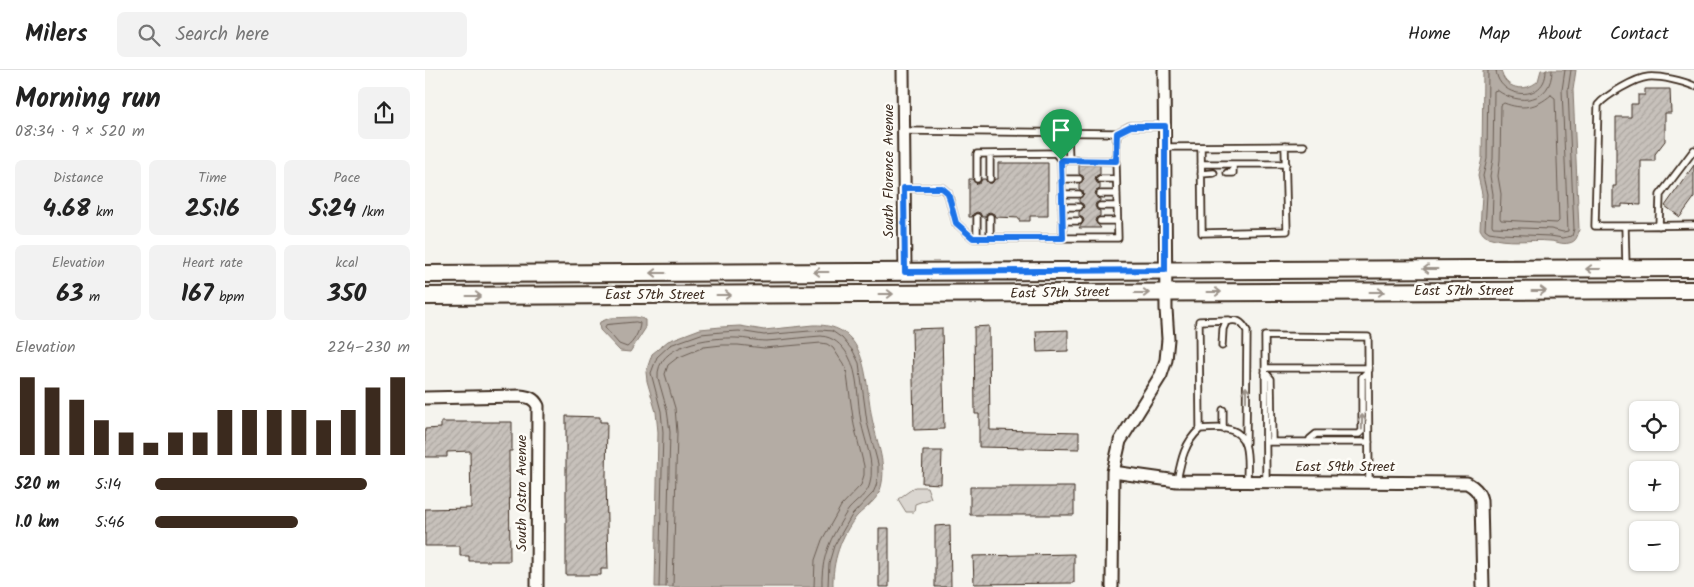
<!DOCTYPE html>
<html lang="en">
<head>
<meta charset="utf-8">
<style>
  :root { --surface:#fff; --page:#f2f2f2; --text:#222; --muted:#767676; --line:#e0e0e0; --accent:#3b2a1e }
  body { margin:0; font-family:Kalam,sans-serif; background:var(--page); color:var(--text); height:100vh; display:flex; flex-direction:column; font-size:19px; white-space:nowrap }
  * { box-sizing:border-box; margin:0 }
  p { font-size:16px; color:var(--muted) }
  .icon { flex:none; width:28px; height:28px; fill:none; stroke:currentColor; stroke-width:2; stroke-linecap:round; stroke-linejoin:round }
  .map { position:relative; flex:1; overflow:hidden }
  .details { display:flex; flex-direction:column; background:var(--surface); width:425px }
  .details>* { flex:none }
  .controls { position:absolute; left:1204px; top:331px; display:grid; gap:10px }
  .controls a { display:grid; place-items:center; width:50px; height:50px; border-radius:8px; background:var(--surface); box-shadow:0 1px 4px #0004; font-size:25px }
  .pin { position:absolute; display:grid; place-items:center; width:42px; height:42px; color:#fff; margin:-51px -21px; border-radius:50% 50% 50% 0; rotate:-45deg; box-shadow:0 0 5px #0007 }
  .pin .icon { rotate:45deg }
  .round { display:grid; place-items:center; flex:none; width:52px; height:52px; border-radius:8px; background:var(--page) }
  .headline { display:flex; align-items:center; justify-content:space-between; height:85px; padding:0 15px }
  h1 { font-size:28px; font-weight:800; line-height:38px }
  .metrics { display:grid; grid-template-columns:repeat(3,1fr); gap:8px; height:85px; padding:5px 15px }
  .metrics div { display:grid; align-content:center; border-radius:8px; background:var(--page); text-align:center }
  .metrics b { font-size:25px; font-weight:800 }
  .metrics small { font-size:14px; font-weight:400 }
  .metrics p { font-size:14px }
  .chart { height:140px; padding:10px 15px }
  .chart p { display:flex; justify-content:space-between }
  .chart svg { width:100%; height:90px; margin-top:5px; stroke:var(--accent); stroke-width:6 }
  ul { padding:0 15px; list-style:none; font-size:16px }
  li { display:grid; grid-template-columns:80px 60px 1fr; align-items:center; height:38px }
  li i { height:12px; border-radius:6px; background:var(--accent) }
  header { display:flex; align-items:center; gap:30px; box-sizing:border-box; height:70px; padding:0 25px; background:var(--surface); border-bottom:1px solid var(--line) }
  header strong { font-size:24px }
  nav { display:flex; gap:28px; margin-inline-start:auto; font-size:18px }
  .search { width:350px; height:45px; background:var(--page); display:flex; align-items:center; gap:12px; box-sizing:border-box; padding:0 18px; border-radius:8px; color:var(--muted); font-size:19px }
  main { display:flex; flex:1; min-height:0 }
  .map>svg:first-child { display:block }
  .park { fill:#dad6d0; stroke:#8a8077 }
  .water { fill:#b4aca4; stroke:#84786e }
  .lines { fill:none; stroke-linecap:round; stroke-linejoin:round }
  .shore { stroke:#6b5e54; stroke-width:1 }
  .building { fill:url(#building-hatch); stroke:#3b2a1e }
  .service-casing { stroke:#3b2a1e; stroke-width:9 }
  .minor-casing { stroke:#3b2a1e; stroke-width:15 }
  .secondary-casing { stroke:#3b2a1e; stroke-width:20 }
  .service { stroke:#fdfcf7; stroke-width:5.5 }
  .minor { stroke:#fdfcf7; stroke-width:11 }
  .secondary { stroke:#fdfcf7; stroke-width:16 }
  .oneway { stroke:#9c938a }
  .route-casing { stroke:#fff; stroke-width:10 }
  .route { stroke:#1a73e8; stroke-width:6 }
  .labels { text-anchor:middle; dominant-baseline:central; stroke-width:5; stroke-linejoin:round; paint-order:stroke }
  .street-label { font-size:14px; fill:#3b2a1e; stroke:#fdfcf7 }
</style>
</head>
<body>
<header>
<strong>Milers</strong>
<div class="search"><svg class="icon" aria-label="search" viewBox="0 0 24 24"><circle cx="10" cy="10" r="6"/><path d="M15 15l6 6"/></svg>Search here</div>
<nav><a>Home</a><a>Map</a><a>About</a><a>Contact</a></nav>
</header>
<main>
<section class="details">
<div class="headline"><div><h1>Morning run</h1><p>08:34 · 9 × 520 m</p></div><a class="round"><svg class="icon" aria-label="share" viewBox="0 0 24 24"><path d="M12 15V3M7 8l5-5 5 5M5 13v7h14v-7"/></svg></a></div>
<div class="metrics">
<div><p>Distance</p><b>4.68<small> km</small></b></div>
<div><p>Time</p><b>25:16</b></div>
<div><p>Pace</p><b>5:24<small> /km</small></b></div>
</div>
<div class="metrics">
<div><p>Elevation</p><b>63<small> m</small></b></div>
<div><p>Heart rate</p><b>167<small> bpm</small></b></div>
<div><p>kcal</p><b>350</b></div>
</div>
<div class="chart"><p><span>Elevation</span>224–230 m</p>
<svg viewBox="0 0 160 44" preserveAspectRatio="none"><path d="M5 44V6M15 44V11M25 44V17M35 44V27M45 44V33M55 44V38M65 44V33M75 44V33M85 44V22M95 44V22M105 44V22M115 44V22M125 44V27M135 44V22M145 44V11M155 44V6"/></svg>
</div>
<ul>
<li><b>520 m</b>5:14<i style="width:83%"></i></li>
<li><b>1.0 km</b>5:46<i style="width:56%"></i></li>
</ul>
</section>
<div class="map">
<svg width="1269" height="517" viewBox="0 0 1269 517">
  <defs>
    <pattern id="building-hatch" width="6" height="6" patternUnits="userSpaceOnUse" patternTransform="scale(1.25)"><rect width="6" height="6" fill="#c7c1bb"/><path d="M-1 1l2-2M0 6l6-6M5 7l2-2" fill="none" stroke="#aca6a0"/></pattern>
  </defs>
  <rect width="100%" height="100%" fill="#f5f4ee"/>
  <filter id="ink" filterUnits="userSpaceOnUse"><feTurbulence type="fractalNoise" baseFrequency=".02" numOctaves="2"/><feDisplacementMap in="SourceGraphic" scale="10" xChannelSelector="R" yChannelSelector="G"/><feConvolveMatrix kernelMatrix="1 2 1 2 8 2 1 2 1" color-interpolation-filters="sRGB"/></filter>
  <g filter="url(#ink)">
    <path class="park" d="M 490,417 L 502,417 L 506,428 L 490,434 L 489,442 L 481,442 L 473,429 Z"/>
    <path class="water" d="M 1058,0 L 1076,0 C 1079,19 1100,23 1113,11 L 1116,0 L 1151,0 L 1148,20 L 1154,159 C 1153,166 1151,172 1144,173 C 1137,175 1131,171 1125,171 C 1105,169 1082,174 1063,167 C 1059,166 1057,163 1055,159 L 1057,124 L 1053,106 L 1057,88 Z
      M 210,247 L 216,248 L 220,250 L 220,259 L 205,282 L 195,281 L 175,260 L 174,255 L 175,252 L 185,248 Z
      M 388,255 C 446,253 439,313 448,353 C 452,373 462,395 456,417 C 453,430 441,437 432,446 C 416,465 407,492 408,517 L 230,517 L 233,362 L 231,342 L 222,311 L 221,302 L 227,284 L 243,271 L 275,259 L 296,257 L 315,256 L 339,260 Z"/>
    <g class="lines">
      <path class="shore" d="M 1063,0 L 1062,89 L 1058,106 L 1062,124 L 1060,159 L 1064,162 L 1077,164 L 1125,166 L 1138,168 L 1147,166 L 1149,159 L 1143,20 L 1146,0
        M 1071,0 C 1073,30 1122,33 1121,0
        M 1127,0 C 1127,33 1093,36 1072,20 L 1069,21 L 1068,89 L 1065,106 L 1068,124 L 1067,155 L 1068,157 L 1126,159 L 1138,162 L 1143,161 L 1137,20 L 1140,0
        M 1126,25 L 1130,28 L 1134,151 L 1132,153 L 1076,150 L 1075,148 L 1076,124 L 1073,106 L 1075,90 L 1076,35 L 1079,33 C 1097,40 1111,38 1126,25 Z
        M 211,252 L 215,253 C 215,261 208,273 202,277 L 194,274 L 180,258 L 181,255 Z
        M 234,517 L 238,362 L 236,341 L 226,303 L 232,287 L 245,275 L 276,264 L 297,262 L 314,261 L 339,265 L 396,260 L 407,261 L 417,268 L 428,281 L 434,293 L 442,352 L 453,394 L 453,406 L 451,416 L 448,423 L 427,445 L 409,476 L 404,493 L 403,517
        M 241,517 L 245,362 L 242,340 L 233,308 C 230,274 286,267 311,268 C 321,268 331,271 341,271 C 360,270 378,267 396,266 C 408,267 416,274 423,285 C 434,304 432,331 436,352 C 440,372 450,393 445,413 C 443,424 431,431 424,439 C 420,444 417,450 414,455 C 402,475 396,493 397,517
        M 248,517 L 252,362 L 250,338 L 240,304 L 243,295 L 252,288 L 279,277 L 297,275 L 313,275 L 339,278 L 396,273 L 402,274 L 408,278 L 421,298 L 429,355 L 439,396 L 439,405 L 436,415 L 416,436 L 397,470 L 390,490 L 389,517"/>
    </g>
    <path class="building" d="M 1220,19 L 1245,19 L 1246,43 L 1240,43 L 1240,71 L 1230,84 L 1230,91 L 1216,91 L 1216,135 L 1197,134 L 1197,137 L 1188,137 L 1188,116 L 1191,116 L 1191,47 L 1206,47 L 1206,34 L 1213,34 L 1213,25 L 1220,25 Z
      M 573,93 L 623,93 L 623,146 L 605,146 L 605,151 L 594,151 L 594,148 L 570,147 L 569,144 L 565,142 L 562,143 L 560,147 L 557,147 L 555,143 L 552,142 L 548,144 L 547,147 L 544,147 L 544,109 L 547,109 L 552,114 L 555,113 L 557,109 L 560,109 L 563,113 L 567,113 L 570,109 L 573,109 Z
      M 654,95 L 675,95 L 675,104 L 671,106 L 670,109 L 672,113 L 675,114 L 675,119 L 671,121 L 670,124 L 672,128 L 675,129 L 675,131 L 671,133 L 670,136 L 672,140 L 675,141 L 675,146 L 671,148 L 670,151 L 676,158 L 654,158 L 659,151 L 658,148 L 654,146 L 654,142 L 659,137 L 658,134 L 654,132 L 654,129 L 659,124 L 658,121 L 654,119 L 654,114 L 659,109 L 658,106 L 654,104 Z
      M 1269,95 L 1269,128 L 1255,147 L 1240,136 Z
      M 564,256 L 565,360 L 654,362 L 654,379 L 554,377 L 554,344 L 550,344 L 549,257 Z
      M 517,258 L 519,359 L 489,360 L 487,259 Z
      M 643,260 L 643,281 L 612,282 L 611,261 Z
      M 141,346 L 175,347 L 175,352 L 182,352 L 181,406 L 183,499 L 176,499 L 176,505 L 141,505 Z
      M 16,352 L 87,352 L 87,381 L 84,381 L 85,491 L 44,491 L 44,486 L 35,486 L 35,476 L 0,476 L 0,439 L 46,438 L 45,381 L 22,382 L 22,387 L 0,387 L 0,359 L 16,358 Z
      M 498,381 L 517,381 L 516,414 L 497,413 Z
      M 545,417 L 649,417 L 649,445 L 545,445 Z
      M 525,455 L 526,517 L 510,517 L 510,456 Z
      M 454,458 L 464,458 L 464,517 L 454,517 Z
      M 649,484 L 649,513 L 549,514 L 548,486 Z"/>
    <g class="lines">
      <g class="service-casing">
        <path id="service" d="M 479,61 L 692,63
          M 643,63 L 644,90
          M 740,77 L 879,76
          M 776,77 L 777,163 L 862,161 L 860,76
          M 565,84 L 565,109
          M 691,91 L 692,63 L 705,56 L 740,56
          M 776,94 L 861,94
          M 802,103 L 808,103 L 808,94
          M 776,104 L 789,103
          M 552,109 L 552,84 L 630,83 L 636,90
          M 637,109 L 654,109
          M 675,109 L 691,109
          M 479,118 L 517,118 L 523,123 L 531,153 L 548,168 C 597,168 645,168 693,168 L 691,91 L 636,90 L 638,168
          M 637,124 L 654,124
          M 675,124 L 692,124
          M 675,136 L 692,136
          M 637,137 L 654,137
          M 552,147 L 552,168
          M 565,147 L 565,168
          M 638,151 L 654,151
          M 675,151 L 693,151
          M 1200,156 L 1170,156 L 1173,35 C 1181,25 1211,8 1223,7 C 1236,6 1258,11 1269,16
          M 1234,156 L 1235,125 L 1269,80
          M 1201,196 L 1200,156 L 1269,155
          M 797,276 L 798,259 L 801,252 C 812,248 817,252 822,261 L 821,373
          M 840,298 L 944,298
          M 840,302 L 846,309 L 847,372
          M 798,340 L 798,359
          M 775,359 L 774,251 L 804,250
          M 841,372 L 944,372
          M 884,372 L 885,369 L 891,364 L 934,364 L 937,361 L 937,307 L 944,300
          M 752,411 C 756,391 759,373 775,359 C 784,359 794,357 802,359 C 827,363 822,393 822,412
          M 841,412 L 840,266 L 943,267 L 944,412"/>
      </g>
      <g class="minor-casing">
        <path id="minor" d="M 478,0 L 480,202
          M 0,328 L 95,326 C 104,327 109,328 113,336 L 112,517
          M 688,402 L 752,411 L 1042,413 C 1049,417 1054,421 1056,430 L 1058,517
          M 687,517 L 688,402 L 695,371 L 736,305 L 741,290 L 743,269 L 741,239 L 739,0"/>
      </g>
      <g class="secondary-casing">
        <path id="secondary" d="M 0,204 L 1269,198
          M 0,226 L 1269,220"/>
      </g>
      <use href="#service" class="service"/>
      <use href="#minor" class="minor"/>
      <use href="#secondary" class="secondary"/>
    </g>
    <defs><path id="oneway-shaft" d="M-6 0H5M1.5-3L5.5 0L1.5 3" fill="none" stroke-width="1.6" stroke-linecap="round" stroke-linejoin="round" transform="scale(1.25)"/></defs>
    <g class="oneway">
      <use href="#oneway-shaft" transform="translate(1005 199) rotate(180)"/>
      <use href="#oneway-shaft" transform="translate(1168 199) rotate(180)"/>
      <use href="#oneway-shaft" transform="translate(396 202) rotate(180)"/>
      <use href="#oneway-shaft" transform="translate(233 203) rotate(180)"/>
      <use href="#oneway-shaft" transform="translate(1114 221)"/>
      <use href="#oneway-shaft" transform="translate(789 222)"/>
      <use href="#oneway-shaft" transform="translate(952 222)"/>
      <use href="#oneway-shaft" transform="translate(717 223)"/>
      <use href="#oneway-shaft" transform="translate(461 224)"/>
      <use href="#oneway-shaft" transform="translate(299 225)"/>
      <use href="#oneway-shaft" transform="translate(49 226)"/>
      <use href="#oneway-shaft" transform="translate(821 324) rotate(-90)"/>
      <use href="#oneway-shaft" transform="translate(937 352) rotate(-89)"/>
    </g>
  </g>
  <g class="lines" filter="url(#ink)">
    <g class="route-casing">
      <path id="route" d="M 706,56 L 740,56 L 740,200 L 480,202 L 479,118 L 517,118 L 523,123 L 531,153 L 548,168 L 638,168 L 636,90 L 691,91 L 692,63 Z"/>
    </g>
    <use href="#route" class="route"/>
  </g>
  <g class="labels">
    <g class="street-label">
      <text transform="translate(464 101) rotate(-90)">South Florence Avenue</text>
      <text x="1039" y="221">East 57th Street</text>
      <text transform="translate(635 223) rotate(-1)">East 57th Street</text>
      <text x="230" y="225">East 57th Street</text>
      <text x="920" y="397">East 59th Street</text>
      <text transform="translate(97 423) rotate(-90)">South Ostro Avenue</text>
    </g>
  </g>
</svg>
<div class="controls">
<a><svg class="icon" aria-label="locate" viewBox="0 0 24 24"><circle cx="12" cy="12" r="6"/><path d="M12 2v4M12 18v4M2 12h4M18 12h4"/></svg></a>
<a>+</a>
<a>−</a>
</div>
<div class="pin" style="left:636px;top:90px;background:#1e9e55"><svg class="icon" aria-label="arrive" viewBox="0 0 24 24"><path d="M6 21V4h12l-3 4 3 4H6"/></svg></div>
</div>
</main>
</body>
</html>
